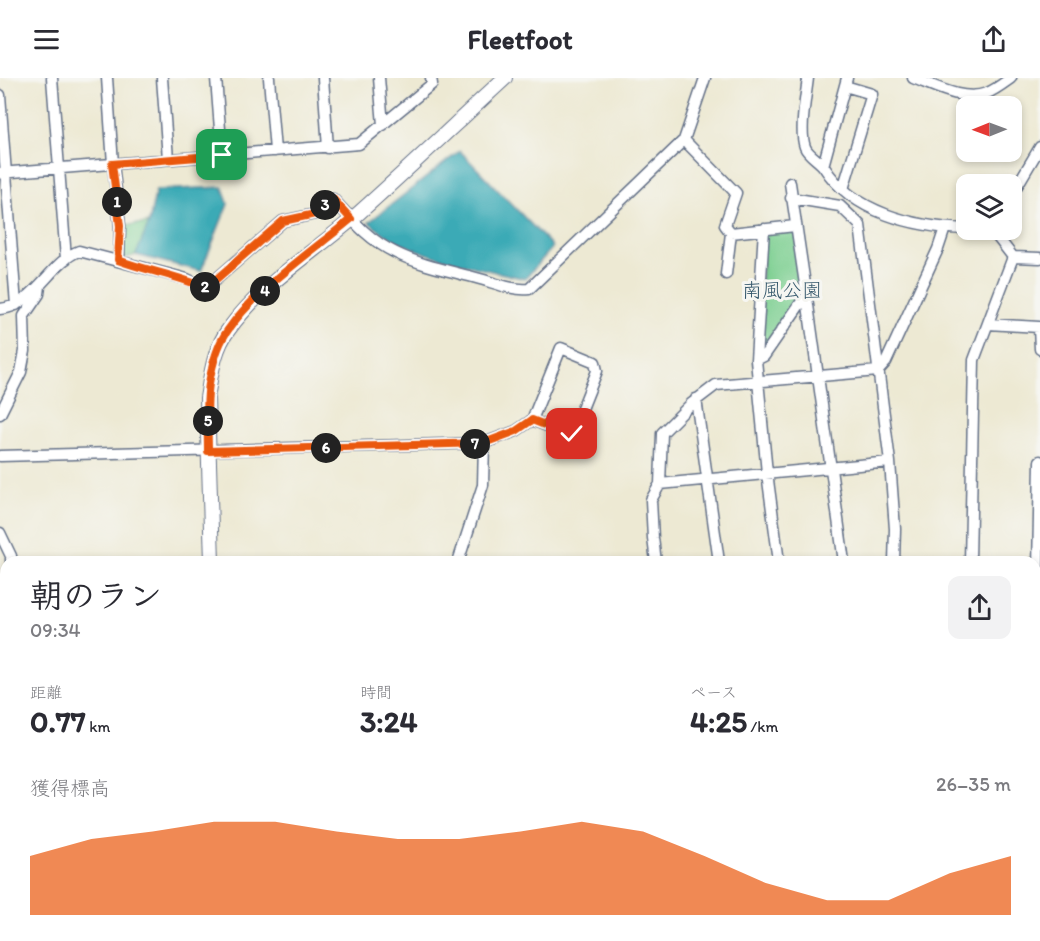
<!DOCTYPE html>
<html lang="ja">
<head>
<meta charset="utf-8">
<style>
  :root { --surface:#fff; --page:#f2f2f3; --text:#2b2b33; --muted:#7c7c81; --accent:#ea580c }
  body { margin:0; font-family:Itim,"Klee One",sans-serif; background:var(--page); color:var(--text); height:100vh; display:flex; flex-direction:column; font-size:22px; white-space:nowrap }
  * { box-sizing:border-box; margin:0 }
  p { font-size:20px; color:var(--muted) }
  .icon { flex:none; width:33px; height:33px; fill:none; stroke:currentColor; stroke-width:2; stroke-linecap:round; stroke-linejoin:round }
  .map { position:relative; flex:1; overflow:hidden }
  .side { position:absolute; left:0px; top:478px; width:1041px; height:386px; display:flex; flex-direction:column; background:var(--surface); border-radius:18px 18px 0 0; box-shadow:0 3px 9px #0003 }
  .side>* { flex:none }
  .needle { width:39px; rotate:269deg }
  .buttons { position:absolute; left:956px; top:18px; display:grid; gap:12px }
  .buttons a { display:grid; place-items:center; width:66px; height:66px; border-radius:12px; background:var(--surface); box-shadow:0 3px 9px #0003; font-size:30px }
  .pin { position:absolute; display:grid; place-items:center; width:51px; height:51px; color:#fff; margin:-26px; border-radius:12px; box-shadow:0 3px 9px #0006 }
  .km { position:absolute; width:30px; height:30px; margin:-15px; border-radius:50%; background:#222; color:#fff; font-size:16px; line-height:30px; text-align:center }
  .round { display:grid; place-items:center; flex:none; width:63px; height:63px; border-radius:12px; background:var(--page) }
  .overview { display:flex; align-items:center; justify-content:space-between; height:102px; padding:0 30px }
  h1 { font-size:33px; font-weight:700; line-height:45px }
  .stats { display:grid; grid-template-columns:repeat(3,1fr); gap:9px; height:102px; padding:6px 30px }
  .stats div { display:grid; align-content:center }
  .stats b { font-size:30px; font-weight:700 }
  .stats small { font-size:16px; font-weight:400 }
  .stats p { font-size:16px }
  .chart { height:168px; padding:12px 30px }
  .chart p { display:flex; justify-content:space-between }
  .chart svg { width:100%; height:108px; margin-top:6px; fill:var(--accent); opacity:.7 }
  header { display:flex; justify-content:space-between; align-items:center; height:78px; padding:0 30px; background:var(--surface); font-size:27px; font-weight:700 }
  .map>svg:first-child { display:block }
  .green { fill:#7dcf91; stroke:#4c7f78; stroke-width:1.5 }
  .water { fill:#3aaab6; stroke:#2a6c8a; stroke-width:1.5 }
  .lines { fill:none; stroke-linecap:round; stroke-linejoin:round }
  .minor-casing { stroke:#647087; stroke-width:13 }
  .tertiary-casing { stroke:#647087; stroke-width:16 }
  .primary-casing { stroke:#647087; stroke-width:19 }
  .minor { stroke:#fff; stroke-width:10 }
  .tertiary { stroke:#fff; stroke-width:14 }
  .primary { stroke:#fff; stroke-width:16 }
  .route-casing { stroke:#fff; stroke-width:12 }
  .route { stroke:#ea580c; stroke-width:8 }
  .labels { text-anchor:middle; dominant-baseline:central; stroke-width:6; stroke-linejoin:round; paint-order:stroke }
  .park-label { font-size:20px; fill:#34576b; stroke:#f6f6f2 }
</style>
</head>
<body>
<header><svg class="icon" aria-label="menu" viewBox="0 0 24 24"><path d="M4 6h16M4 12h16M4 18h16"/></svg>Fleetfoot<svg class="icon" aria-label="share" viewBox="0 0 24 24"><path d="M12 15V3M7 8l5-5 5 5M5 13v7h14v-7"/></svg></header>
<div class="map">
<svg width="1040" height="863" viewBox="0 0 1040 863">
  <rect width="100%" height="100%" fill="#f6f6f2"/>
  <filter id="ink" filterUnits="userSpaceOnUse"><feTurbulence type="fractalNoise" baseFrequency=".0167" numOctaves="2"/><feDisplacementMap in="SourceGraphic" scale="12" xChannelSelector="R" yChannelSelector="G"/><feConvolveMatrix kernelMatrix="1 2 1 2 8 2 1 2 1" color-interpolation-filters="sRGB"/></filter>
  <filter id="wash" filterUnits="userSpaceOnUse"><feTurbulence type="fractalNoise" baseFrequency=".008" numOctaves="4" result="noise"/><feDisplacementMap in="SourceGraphic" scale="24" xChannelSelector="R" yChannelSelector="G"/><feGaussianBlur stdDeviation="1.35" result="paint"/><feColorMatrix in="noise" values="0 0 0 0 0 0 0 0 0 0 0 0 0 0 0 0 0 1.4 0 .05"/><feComposite in="paint" operator="in"/></filter>
  <g filter="url(#wash)">
    <rect width="100%" height="100%" fill="#ede9d3"/>
    <path class="green" d="M 149,145 L 136,177 L 119,182 L 120,148 Z
      M 795,148 L 807,220 L 756,282 L 764,151 Z"/>
    <path class="water" d="M 460,73 L 551,167 L 552,170 L 525,201 C 478,189 403,177 369,144 Z
      M 223,109 L 228,126 L 201,193 L 136,177 L 149,145 L 156,112 Z"/>
  </g>
  <g filter="url(#ink)">
    <g class="lines">
      <g class="minor-casing">
        <path id="minor" d="M 52,0 L 66,181
          M 107,0 L 113,86 L 120,148 L 119,182
          M 162,0 L 168,81
          M 216,0 L 222,77
          M 269,0 L 275,73
          M 323,0 L 328,70
          M 379,0 L 383,47
          M 808,0 C 806,18 799,53 805,69 C 808,77 819,82 824,89 C 853,135 914,149 966,151
          M 913,0 C 935,8 963,24 987,15 C 995,12 1004,5 1011,0
          M 0,17 L 16,227
          M 684,62 L 736,115 L 725,147 L 731,155 L 795,148
          M 823,88 L 847,0
          M 0,95 L 359,66 L 432,6 L 431,0
          M 843,111 L 872,16 L 845,8
          M 1011,118 L 1040,69
          M 791,120 L 840,128 L 860,147 L 890,384 L 895,451 L 894,484
          M 764,151 L 756,282 L 767,395 L 779,484
          M 992,152 L 1013,179
          M 1013,179 L 1040,180
          M 726,196 L 731,155
          M 807,220 L 844,484
          M 0,231 C 34,229 51,183 79,173 L 187,201 L 206,210 L 283,143 L 315,136 L 333,121 C 352,142 370,163 396,175 C 422,188 452,193 480,201 C 495,205 514,213 529,211 L 684,62 L 705,0
          M 988,246 L 1039,249 L 1040,271
          M 756,282 L 764,278 L 802,223 L 807,220 L 790,105
          M 696,321 L 719,484
          M 0,336 L 21,294 L 25,273 L 24,238 L 39,216 L 40,208
          M 0,378 L 484,365 L 516,353 L 532,342 L 565,355 L 572,356 L 597,293 L 595,284 L 561,270 L 532,342
          M 660,406 L 890,384
          M 0,455 L 11,478 L 11,484
          M 458,484 L 483,407 L 484,365
          M 656,484 L 653,460 L 651,422 L 660,406 L 662,355 L 691,326 L 716,307 L 878,293 L 886,284 L 938,171 L 945,150
          M 970,484 L 974,282 L 1013,179
          M 1038,491 L 1040,383
          M 0,514 L 6,504
          M 0,539 L 1,564
          M 1035,800 L 1040,800
          M 0,829 L 6,829
          M 487,858 L 487,863
          M 742,858 L 743,863
          M 998,858 L 998,863"/>
      </g>
      <g class="tertiary-casing">
        <path id="tertiary" d="M 212,484 L 207,320 C 211,297 214,270 229,251 C 261,207 310,177 351,142 C 403,96 454,47 505,0
          M 1035,567 L 1040,567
          M 223,858 L 224,863"/>
      </g>
      <g class="primary-casing">
        <path id="primary" d="M 0,565 L 6,564
          M 0,580 L 6,580"/>
      </g>
      <use href="#minor" class="minor"/>
      <use href="#tertiary" class="tertiary"/>
      <use href="#primary" class="primary"/>
    </g>
  </g>
  <g class="lines" filter="url(#ink)">
    <g class="route-casing">
      <path id="route" d="M 222,77 L 112,86 L 120,148 L 118,182 C 147,193 177,197 206,210 L 283,143 L 315,136 L 333,121 L 351,141 C 314,172 254,213 228,252 C 219,264 214,281 211,295 C 205,320 208,347 208,373 L 484,365 L 516,353 L 532,342 L 565,355 L 572,356"/>
    </g>
    <use href="#route" class="route"/>
  </g>
  <g class="labels">
    <g class="park-label">
      <text x="782" y="212">南風公園</text>
    </g>
  </g>
</svg>
<div class="buttons">
<a><svg class="needle" viewBox="-14 -14 28 28"><path d="M0-13l5 13h-10z" fill="#e53935"/><path d="M0 13l5-13h-10z" fill="#7c7c81"/></svg></a>
<a><svg class="icon" aria-label="layers" viewBox="0 0 24 24"><path d="M12 4l9 5-9 5-9-5zM3 14l9 5 9-5"/></svg></a>
</div>
<div class="pin" style="left:222px;top:77px;background:#1e9e55"><svg class="icon" aria-label="arrive" viewBox="0 0 24 24"><path d="M6 21V4h12l-3 4 3 4H6"/></svg></div>
<div class="pin" style="left:572px;top:356px;background:#d93025"><svg class="icon" aria-label="check" viewBox="0 0 24 24"><path d="M5 12l5 5 9-10"/></svg></div>
<b class="km" style="left:117px;top:124px">1</b>
<b class="km" style="left:205px;top:209px">2</b>
<b class="km" style="left:325px;top:127px">3</b>
<b class="km" style="left:265px;top:213px">4</b>
<b class="km" style="left:208px;top:343px">5</b>
<b class="km" style="left:326px;top:370px">6</b>
<b class="km" style="left:475px;top:366px">7</b>
<section class="side">
<div class="overview"><div><h1>朝のラン</h1><p>09:34</p></div><a class="round"><svg class="icon" aria-label="share" viewBox="0 0 24 24"><path d="M12 15V3M7 8l5-5 5 5M5 13v7h14v-7"/></svg></a></div>
<div class="stats">
<div><p>距離</p><b>0.77<small> km</small></b></div>
<div><p>時間</p><b>3:24</b></div>
<div><p>ペース</p><b>4:25<small> /km</small></b></div>
</div>
<div class="chart"><p><span>獲得標高</span>26–35 m</p>
<svg viewBox="0 0 160 44" preserveAspectRatio="none"><path d="M0 44V20L10 13L20 10L30 6L40 6L50 10L60 13L70 13L80 10L90 6L100 10L110 20L120 31L130 38L140 38L150 27L160 20V44z"/></svg>
</div>
</section>
</div>
</body>
</html>
